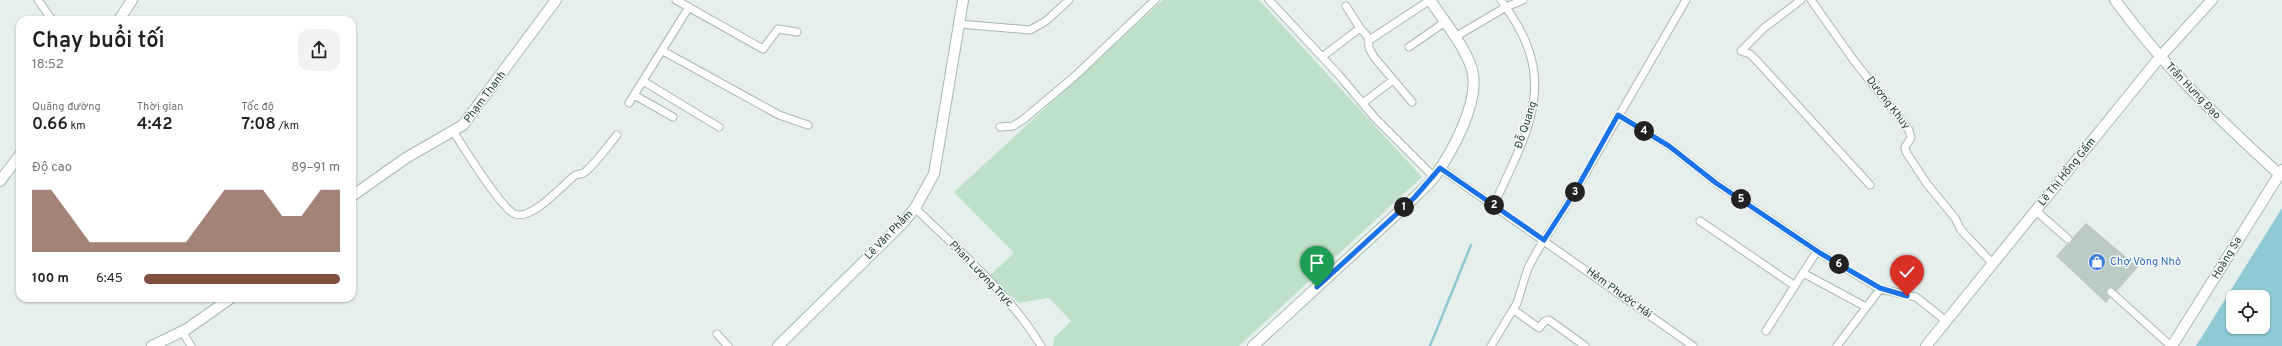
<!DOCTYPE html>
<html lang="vi">
<head>
<meta charset="utf-8">
<style>
  :root { --surface:#fff; --page:#f2f2f2; --text:#202124; --muted:#757577; --accent:#7f4e3f }
  body { margin:0; font-family:Overpass,sans-serif; background:var(--page); color:var(--text); height:100vh; display:flex; flex-direction:column; font-size:15px; white-space:nowrap }
  * { box-sizing:border-box; margin:0 }
  p { font-size:13px; color:var(--muted) }
  .icon { flex:none; width:22px; height:22px; fill:none; stroke:currentColor; stroke-width:2; stroke-linecap:round; stroke-linejoin:round }
  .map { position:relative; flex:1; overflow:hidden }
  .drawer { position:absolute; left:16px; top:16px; width:340px; height:286px; display:flex; flex-direction:column; background:var(--surface); border-radius:12px; box-shadow:0 1px 3px #0004 }
  .drawer>* { flex:none }
  .controls { position:absolute; left:2226px; top:290px; display:grid; gap:8px }
  .controls a { display:grid; place-items:center; width:44px; height:44px; border-radius:8px; background:var(--surface); box-shadow:0 1px 3px #0004; font-size:20px }
  .pin { position:absolute; display:grid; place-items:center; width:34px; height:34px; color:#fff; margin:-41px -17px; border-radius:50% 50% 50% 0; rotate:-45deg; box-shadow:0 0 4px #0007 }
  .pin .icon { rotate:45deg }
  .km { position:absolute; width:20px; height:20px; margin:-10px; border-radius:50%; background:#222; color:#fff; font-size:11px; line-height:20px; text-align:center }
  .round { display:grid; place-items:center; flex:none; width:42px; height:42px; border-radius:12px; background:var(--page) }
  .headline { display:flex; align-items:center; justify-content:space-between; height:68px; padding:0 16px }
  h1 { font-size:22px; font-weight:600; line-height:30px }
  .figures { display:grid; grid-template-columns:repeat(3,1fr); gap:6px; height:68px; padding:4px 16px }
  .figures div { display:grid; align-content:center }
  .figures b { font-size:17px; font-weight:600 }
  .figures small { font-size:11px; font-weight:400 }
  .figures p { font-size:11px }
  .chart { height:112px; padding:8px 16px }
  .chart p { display:flex; justify-content:space-between }
  .chart svg { width:100%; height:72px; margin-top:4px; fill:var(--accent); opacity:.7 }
  ul { padding:0 16px; list-style:none; font-size:13px }
  li { display:grid; grid-template-columns:64px 48px 1fr; align-items:center; height:30px }
  li i { height:10px; border-radius:5px; background:var(--accent) }
  .map>svg:first-child { display:block }
  .green { fill:#bfe0c8 }
  .water { fill:#8ec9d4; fill-rule:evenodd }
  .lines { fill:none; stroke-linecap:round; stroke-linejoin:round }
  .stream { stroke:#8ec9d4; stroke-width:2.5 }
  .building { fill:#bbcac4 }
  .street-casing { stroke:#a8b8b2; stroke-width:9 }
  .secondary-casing { stroke:#a4bbb3; stroke-width:12 }
  .street { stroke:#fff; stroke-width:7 }
  .secondary { stroke:#fff; stroke-width:10 }
  .route-casing { stroke:#fff; stroke-width:8 }
  .route { stroke:#1a73e8; stroke-width:5 }
  .labels { text-anchor:middle; dominant-baseline:central; stroke-width:3; stroke-linejoin:round; paint-order:stroke }
  .street-label { font-size:11px; fill:#24423a; stroke:#f7fbf9 }
  .shop-label { font-size:11px; fill:#366cbe; stroke:#f7fbf9; text-anchor:start }
</style>
</head>
<body>
<div class="map">
<svg width="2282" height="346" viewBox="0 0 2282 346">
  <rect width="100%" height="100%" fill="#e6efeb"/>
  <path class="green" d="M 1163,0 L 1259,0 L 1422,177 L 1239,346 L 1053,346 L 1054,338 L 1071,321 L 1049,298 L 1019,303 L 989,276 L 1014,253 L 954,192 Z"/>
  <path class="water" d="M 2282,208 L 2282,346 L 2196,346 ZM 2233,297 L 2263,297 L 2263,327 L 2233,327 Z"/>
  <g class="lines">
    <path class="stream" d="M 1430,346 L 1471,245"/>
  </g>
  <path class="building" d="M 2086,223 L 2138,267 L 2117,291 L 2112,287 L 2108,288 L 2106,293 L 2110,298 L 2106,303 L 2056,256 L 2067,244 L 2071,243 L 2073,237 Z"/>
  <g class="lines">
    <g class="street-casing">
      <path id="street" d="M 38,0 L 52,20
        M 676,0 L 763,49 L 778,29 L 797,32
        M 1269,0 L 1338,74 L 1375,118 L 1434,177
        M 1801,0 L 1764,28 L 1741,51 L 1750,54 L 1757,61 L 1870,185
        M 1811,0 L 1855,62 L 1909,130 L 1911,138 L 1905,147 L 1906,152 L 1927,184 L 1955,218 L 1961,230 L 1993,264
        M 959,24 L 1030,30 L 1046,21 L 1069,0
        M 1360,28 L 1368,37 L 1369,48 L 1374,57 L 1412,102
        M 1455,37 L 1506,7 L 1523,0
        M 1368,41 L 1430,0
        M 1409,47 L 1445,22
        M 663,51 L 779,115 L 808,125
        M 1322,57 L 1360,28 L 1346,6
        M 643,81 L 719,127
        M 634,95 L 673,117
        M 629,103 L 689,7
        M 1363,103 L 1393,80
        M 1618,115 L 1669,146 L 1716,183 L 1820,253 L 1880,289 L 1916,297 L 1946,321
        M 1000,127 L 1013,126 L 1024,119 L 1075,76 L 1155,0
        M 453,131 C 463,146 501,209 515,214 C 531,221 563,185 574,176 C 578,173 582,175 585,172 C 597,162 607,147 617,135
        M 1440,168 L 1693,346
        M 1494,205 C 1515,157 1548,105 1529,51 C 1523,32 1512,16 1501,0
        M 915,208 C 959,251 1009,293 1041,346
        M 2036,211 L 2068,239
        M 1700,221 L 1795,286
        M 1803,273 L 1866,307
        M 2111,292 L 2171,346
        M 1514,310 L 1539,328 L 1545,321 L 1549,320 L 1585,346
        M 182,331 L 191,346
        M 1766,331 L 1817,251
        M 717,334 L 728,346
        M 1491,346 L 1517,303 L 1528,268 L 1539,248 L 1573,195 L 1686,0
        M 1837,346 L 1880,289"/>
    </g>
    <g class="secondary-casing">
      <path id="secondary" d="M 2115,0 C 2162,65 2220,120 2279,174
        M 119,20 L 132,0
        M 0,181 L 20,155
        M 352,196 L 406,158 L 463,125 L 556,0
        M 152,346 L 187,329 L 231,298
        M 778,346 L 903,223 L 915,208 L 934,174 L 963,0
        M 1253,346 L 1414,198 C 1421,191 1429,184 1435,176 C 1452,152 1478,105 1473,74 C 1469,51 1443,20 1430,0
        M 1926,346 L 2160,57 L 2212,0
        M 2172,346 L 2282,170"/>
    </g>
    <use href="#street" class="street"/>
    <use href="#secondary" class="secondary"/>
  </g>
  <g class="lines">
    <g class="route-casing">
      <path id="route" d="M 1317,287 L 1414,198 L 1440,168 L 1544,240 L 1573,195 L 1618,115 L 1669,146 L 1716,183 L 1820,253 L 1880,288 L 1907,296"/>
    </g>
    <use href="#route" class="route"/>
  </g>
  <defs>
    <g id="shop-disc" transform="scale(0.9)"><circle r="9.5" fill="#3f7fe0" stroke="#f7fbf9"/><path d="M-5-2.5h2.3a2.7 3.5 0 0 1 5.4 0H5L5.5 6h-11ZM-1.5-2.5h3a1.5 2.3 0 0 0-3 0Z" fill="#fff"/></g>
  </defs>
  <g fill-rule="evenodd">
    <use href="#shop-disc" x="2097" y="262"/>
  </g>
  <g class="labels">
    <g class="street-label">
      <text transform="translate(2193 91) rotate(46)">Trần Hưng Đạo</text>
      <text transform="translate(485 97) rotate(-53)">Phạm Thanh</text>
      <text transform="translate(1888 103) rotate(52)">Dương Khuy</text>
      <text transform="translate(1526 125) rotate(-72)">Đỗ Quang</text>
      <text transform="translate(2067 172) rotate(-51)">Lê Thị Hồng Gấm</text>
      <text transform="translate(889 235) rotate(-46)">Lê Văn Phẩm</text>
      <text transform="translate(2227 258) rotate(-59)">Hoàng Sa</text>
      <text transform="translate(981 274) rotate(46)">Phan Lương Trực</text>
      <text transform="translate(1619 293) rotate(36)">Hẻm Phước Hải</text>
    </g>
    <g class="shop-label">
      <text x="2110" y="262">Chợ Vòng Nhỏ</text>
    </g>
  </g>
</svg>
<div class="controls">
<a><svg class="icon" aria-label="locate" viewBox="0 0 24 24"><circle cx="12" cy="12" r="6"/><path d="M12 2v4M12 18v4M2 12h4M18 12h4"/></svg></a>
</div>
<div class="pin" style="left:1317px;top:287px;background:#1e9e55"><svg class="icon" aria-label="arrive" viewBox="0 0 24 24"><path d="M6 21V4h12l-3 4 3 4H6"/></svg></div>
<div class="pin" style="left:1907px;top:296px;background:#d93025"><svg class="icon" aria-label="check" viewBox="0 0 24 24"><path d="M5 12l5 5 9-10"/></svg></div>
<b class="km" style="left:1404px;top:207px">1</b>
<b class="km" style="left:1494px;top:205px">2</b>
<b class="km" style="left:1575px;top:192px">3</b>
<b class="km" style="left:1644px;top:131px">4</b>
<b class="km" style="left:1741px;top:199px">5</b>
<b class="km" style="left:1839px;top:264px">6</b>
<section class="drawer">
<div class="headline"><div><h1>Chạy buổi tối</h1><p>18:52</p></div><a class="round"><svg class="icon" aria-label="share" viewBox="0 0 24 24"><path d="M12 15V3M7 8l5-5 5 5M5 13v7h14v-7"/></svg></a></div>
<div class="figures">
<div><p>Quãng đường</p><b>0.66<small> km</small></b></div>
<div><p>Thời gian</p><b>4:42</b></div>
<div><p>Tốc độ</p><b>7:08<small> /km</small></b></div>
</div>
<div class="chart"><p><span>Độ cao</span>89–91 m</p>
<svg viewBox="0 0 160 44" preserveAspectRatio="none"><path d="M0 44V6L10 6L20 22L30 38L40 38L50 38L60 38L70 38L80 38L90 22L100 6L110 6L120 6L130 22L140 22L150 6L160 6V44z"/></svg>
</div>
<ul>
<li><b>100 m</b>6:45<i style="width:100%"></i></li>
</ul>
</section>
</div>
</body>
</html>
